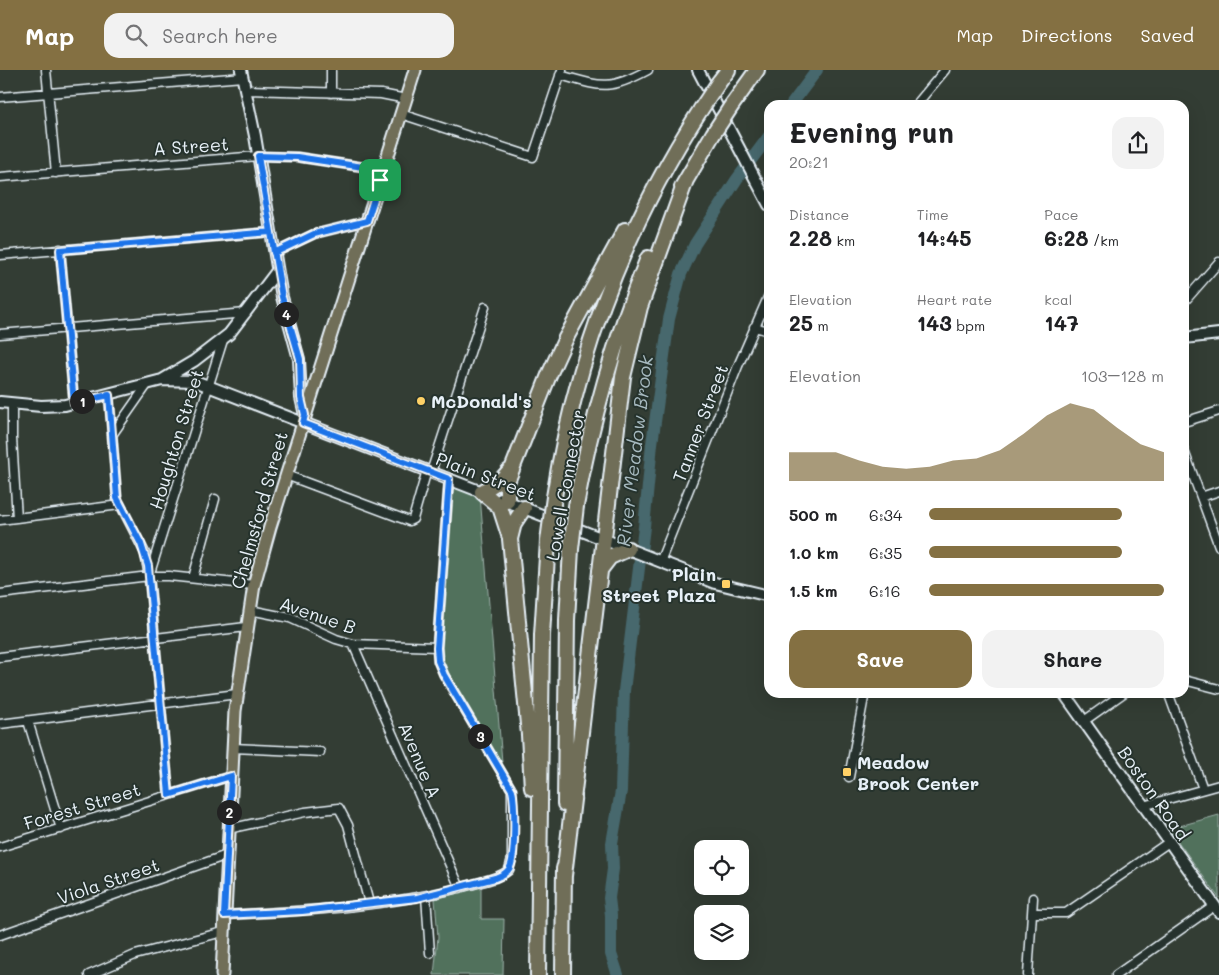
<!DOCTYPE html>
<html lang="en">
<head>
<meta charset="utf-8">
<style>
  :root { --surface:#fff; --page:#f2f2f2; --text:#202124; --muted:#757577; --accent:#847042 }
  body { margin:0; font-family:Mali,sans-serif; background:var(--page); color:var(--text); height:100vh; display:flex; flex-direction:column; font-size:19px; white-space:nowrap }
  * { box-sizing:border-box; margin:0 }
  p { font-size:16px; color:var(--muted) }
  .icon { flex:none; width:28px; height:28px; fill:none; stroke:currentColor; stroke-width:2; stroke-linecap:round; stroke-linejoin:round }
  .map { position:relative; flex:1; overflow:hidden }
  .panel { position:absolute; left:764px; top:30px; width:425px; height:598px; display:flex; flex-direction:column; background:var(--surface); border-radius:15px; box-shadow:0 5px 20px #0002 }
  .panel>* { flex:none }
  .buttons { position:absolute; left:694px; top:770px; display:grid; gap:10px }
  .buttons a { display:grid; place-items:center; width:55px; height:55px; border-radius:10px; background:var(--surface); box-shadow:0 5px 20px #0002; font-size:25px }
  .pin { position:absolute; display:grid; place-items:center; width:42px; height:42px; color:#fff; margin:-21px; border-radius:10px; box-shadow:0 2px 8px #0006 }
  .km { position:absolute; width:25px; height:25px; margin:-12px; border-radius:50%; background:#222; color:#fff; font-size:14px; line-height:25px; text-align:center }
  .round { display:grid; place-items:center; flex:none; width:52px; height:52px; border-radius:15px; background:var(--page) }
  .summary { display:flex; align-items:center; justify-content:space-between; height:85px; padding:0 25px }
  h1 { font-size:28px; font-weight:700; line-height:38px }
  .stats { display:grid; grid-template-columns:repeat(3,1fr); gap:8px; height:85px; padding:5px 25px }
  .stats div { display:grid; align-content:center }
  .stats b { font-size:21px; font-weight:700 }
  .stats small { font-size:14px; font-weight:400 }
  .stats p { font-size:14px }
  .chart { height:140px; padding:10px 25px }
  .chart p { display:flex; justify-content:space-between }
  .chart svg { width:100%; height:90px; margin-top:5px; fill:var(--accent); opacity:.7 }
  .cta { display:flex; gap:10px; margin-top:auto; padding:10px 25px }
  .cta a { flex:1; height:58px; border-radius:15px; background:var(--accent); color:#fff; font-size:20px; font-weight:700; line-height:58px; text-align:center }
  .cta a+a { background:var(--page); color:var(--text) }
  ul { padding:0 25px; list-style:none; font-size:16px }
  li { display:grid; grid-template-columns:80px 60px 1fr; align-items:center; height:38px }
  li i { height:12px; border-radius:6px; background:var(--accent) }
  header { display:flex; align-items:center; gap:30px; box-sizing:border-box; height:70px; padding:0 25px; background:var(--accent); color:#fff }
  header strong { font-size:24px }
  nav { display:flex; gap:28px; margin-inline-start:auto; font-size:18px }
  .search { width:350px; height:45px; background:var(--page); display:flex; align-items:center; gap:12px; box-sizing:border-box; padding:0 18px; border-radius:15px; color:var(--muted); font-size:19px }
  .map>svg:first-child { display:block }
  .green { fill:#51715b; stroke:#9cb1aa }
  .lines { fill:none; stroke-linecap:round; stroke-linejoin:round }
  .river { stroke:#46676d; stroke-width:12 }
  .street-casing { stroke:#e8f1f8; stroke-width:11 }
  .secondary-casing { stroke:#e8f1f8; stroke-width:14 }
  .primary-casing { stroke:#e8f1f8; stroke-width:15 }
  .highway-casing { stroke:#e8f1f8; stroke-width:18 }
  .street { stroke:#26332d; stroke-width:8 }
  .secondary { stroke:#26332d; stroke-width:10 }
  .primary { stroke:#706e59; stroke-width:11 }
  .highway { stroke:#706e59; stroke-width:14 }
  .highway-bridge-casing { stroke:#e8f1f8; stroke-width:18; stroke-linecap:butt }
  .highway-bridge { stroke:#706e59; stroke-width:14 }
  .route-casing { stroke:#fff; stroke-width:10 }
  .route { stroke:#1a73e8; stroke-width:6 }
  .poi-dot { fill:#ffd166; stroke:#26332d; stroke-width:2 }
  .labels { text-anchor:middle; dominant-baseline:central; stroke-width:4; stroke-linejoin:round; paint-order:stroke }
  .street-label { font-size:18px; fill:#e8f1f8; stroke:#26332d }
  .poi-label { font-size:18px; font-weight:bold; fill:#e8f1f8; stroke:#26332d; text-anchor:start }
  .water-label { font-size:19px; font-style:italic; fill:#a7bac0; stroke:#26332d }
</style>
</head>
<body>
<header>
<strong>Map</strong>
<div class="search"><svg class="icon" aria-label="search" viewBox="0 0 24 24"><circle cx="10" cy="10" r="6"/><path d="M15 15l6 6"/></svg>Search here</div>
<nav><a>Map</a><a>Directions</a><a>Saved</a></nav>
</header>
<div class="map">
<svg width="1219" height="905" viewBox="0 0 1219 905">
  <rect width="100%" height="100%" fill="#333d34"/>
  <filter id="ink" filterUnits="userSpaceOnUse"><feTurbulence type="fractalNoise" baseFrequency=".02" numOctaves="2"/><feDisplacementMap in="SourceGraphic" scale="10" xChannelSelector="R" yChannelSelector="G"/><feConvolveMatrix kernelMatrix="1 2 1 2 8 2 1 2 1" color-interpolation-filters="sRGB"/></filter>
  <g filter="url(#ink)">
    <path class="green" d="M 449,409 L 480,426 L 503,704 L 438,591 Z
      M 1219,745 L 1219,828 L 1169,759 Z
      M 481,816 L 481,849 L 504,849 L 503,905 L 434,905 L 438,867 L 435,829 Z"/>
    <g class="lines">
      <path class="river" d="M 791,35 L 817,0
        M 618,905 L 611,884 L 611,845 L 609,828 L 613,799 L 612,773 L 621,721 L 624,621 L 644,457 L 652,374 L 669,249 L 681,204 L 695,174 L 737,109 L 769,66"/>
      <g class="street-casing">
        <path id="street" d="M 46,0 L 56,103
          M 560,5 C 602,17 609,21 648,0
          M 246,20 L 381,24 L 406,29
          M 331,23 L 331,0
          M 0,27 L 243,7
          M 916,35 L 945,0
          M 401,44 L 533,87 L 562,0
          M 0,107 L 258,86 L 297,87 L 383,100
          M 60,179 L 74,333
          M 274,183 L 314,164 L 367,151
          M 0,185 L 271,162
          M 1184,232 L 1219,192
          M 754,257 L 769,261
          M 0,264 L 246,243
          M 109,325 L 117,428 L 145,483 L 149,506 L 169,506 L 254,515
          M 12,333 L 12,368 L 17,448
          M 1184,352 L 1219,341
          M 112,365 L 147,315
          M 1184,381 L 1219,476
          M 431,402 L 485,237
          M 286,405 L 409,451 L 413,449 L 427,400
          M 1201,427 L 1219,421
          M 0,450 L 120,435
          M 660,492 L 738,296 L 769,225
          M 193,508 L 215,429
          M 0,524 L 149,506
          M 250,540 L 290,548 L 336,569 L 353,574 L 437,577
          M 353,574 L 460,818
          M 0,587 L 246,557
          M 1184,610 L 1219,619
          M 1168,622 L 1203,719
          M 28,651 L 61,759
          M 1084,651 L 1125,622
          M 0,654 L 237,624
          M 232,678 L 320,682
          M 849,707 L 865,622
          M 169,725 L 149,506 L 223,270
          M 1143,736 L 1219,715
          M 228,759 L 305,742 L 339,738 L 348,755 L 369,833
          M 0,777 L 231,706
          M 426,826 L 430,883
          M 1032,843 L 1066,843 L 1169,772
          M 224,845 C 306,841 390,837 470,815 C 483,811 498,809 509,800 L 512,788 L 512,720 L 444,605 L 438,591 L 437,577 L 449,409
          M 0,865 L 227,785
          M 89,905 L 135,885 L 223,862
          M 1028,905 L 1033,828
          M 1116,905 L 1214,836"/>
      </g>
      <g class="secondary-casing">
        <path id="secondary" d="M 241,0 L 255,66 L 282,227 L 299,289 L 301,328 L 305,345
          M 698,0 L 769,135
          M 1184,268 L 1219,264
          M 162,310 L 195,311 L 487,424
          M 0,332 L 41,336 L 65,335 L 162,310 L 194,291 L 229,264 L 277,201
          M 501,429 L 715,513 L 769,526
          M 1063,622 L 1219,842"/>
      </g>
      <g class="primary-casing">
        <path id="primary" d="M 222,905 L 235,641 L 254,515 L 270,457 L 415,0"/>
      </g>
      <g class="highway-casing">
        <path id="highway" d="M 719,12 L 728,0
          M 732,35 L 757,0
          M 682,117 L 713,64
          M 554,427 C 575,289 625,157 701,39
          M 507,431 L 507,412 L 549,305 L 566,268 L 625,160
          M 576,436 C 591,351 615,268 648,188
          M 524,438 L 514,453 L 510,469 L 529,665 L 532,718
          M 509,465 L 500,437 L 482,422 L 502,409 L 509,401
          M 600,500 L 610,487 L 628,479
          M 565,734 L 567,550 L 571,479
          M 564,806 L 623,307 L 640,237 L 686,110
          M 538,905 L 542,565 L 548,471
          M 563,905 L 564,798"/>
      </g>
      <use href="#street" class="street"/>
      <use href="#secondary" class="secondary"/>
      <use href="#primary" class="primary"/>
      <use href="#highway" class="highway"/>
      <g class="highway-bridge-casing">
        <path id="highway-bridge" d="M 701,39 L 719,12
          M 713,64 L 732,35
          M 548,471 L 554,427
          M 571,479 L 576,436"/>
      </g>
      <use href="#highway-bridge" class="highway-bridge"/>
    </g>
  </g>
  <g class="lines" filter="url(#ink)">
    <g class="route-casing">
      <path id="route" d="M 380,110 L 367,151 L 314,164 L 274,183 L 271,162 L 60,180 L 74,333 L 109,325 L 117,428 L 141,474 L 148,496 L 169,725 L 231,706 L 224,845 L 302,841 L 417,828 L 495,808 C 500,806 506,804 509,799 C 516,789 515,733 512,720 L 444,605 L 438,591 L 437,578 L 449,409 L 303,353 L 305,345 L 301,328 L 300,289 L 282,227 L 258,86 L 297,87 L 383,100 L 380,110"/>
    </g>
    <use href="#route" class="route"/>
  </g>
  <g class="poi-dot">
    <circle cx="421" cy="331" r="5"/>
    <rect x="721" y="509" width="10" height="10" rx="2.5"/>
    <rect x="842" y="697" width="10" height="10" rx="2.5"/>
  </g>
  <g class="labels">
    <g class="street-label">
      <text transform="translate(191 76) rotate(-4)">A Street</text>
      <text transform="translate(700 353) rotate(-69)">Tanner Street</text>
      <text transform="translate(176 369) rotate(-73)">Houghton Street</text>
      <text transform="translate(486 406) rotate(21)">Plain Street</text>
      <text transform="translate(565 415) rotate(-80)">Lowell Connector</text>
      <text transform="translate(259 440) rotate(-74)">Chelmsford Street</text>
      <text transform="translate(318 545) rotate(19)">Avenue B</text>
      <text transform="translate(420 690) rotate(67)">Avenue A</text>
      <text transform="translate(1154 723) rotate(55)">Boston Road</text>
      <text transform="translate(82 736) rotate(-17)">Forest Street</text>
      <text transform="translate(108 811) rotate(-19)">Viola Street</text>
    </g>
    <g class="poi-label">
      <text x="431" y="331">McDonald's</text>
      <text x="716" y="504" text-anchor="end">Plain<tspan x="716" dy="21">Street Plaza</tspan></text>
      <text x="857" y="692">Meadow<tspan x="857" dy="21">Brook Center</tspan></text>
    </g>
    <g class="water-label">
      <text transform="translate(634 381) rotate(-83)">River Meadow Brook</text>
    </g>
  </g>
</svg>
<div class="buttons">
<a><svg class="icon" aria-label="locate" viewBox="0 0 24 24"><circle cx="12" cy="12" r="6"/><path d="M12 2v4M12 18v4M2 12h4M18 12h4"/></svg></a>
<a><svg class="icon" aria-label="layers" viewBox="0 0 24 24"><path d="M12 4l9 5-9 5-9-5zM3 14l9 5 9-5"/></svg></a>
</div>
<div class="pin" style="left:380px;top:110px;background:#1e9e55"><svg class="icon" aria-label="arrive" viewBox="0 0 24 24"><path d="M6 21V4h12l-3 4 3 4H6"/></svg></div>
<b class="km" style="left:82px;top:331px">1</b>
<b class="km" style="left:229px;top:742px">2</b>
<b class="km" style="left:480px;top:666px">3</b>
<b class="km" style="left:286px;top:244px">4</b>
<section class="panel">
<div class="summary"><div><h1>Evening run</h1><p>20:21</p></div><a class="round"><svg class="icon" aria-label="share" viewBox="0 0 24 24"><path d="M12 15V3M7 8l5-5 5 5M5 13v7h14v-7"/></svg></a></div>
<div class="stats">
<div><p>Distance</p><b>2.28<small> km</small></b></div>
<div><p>Time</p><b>14:45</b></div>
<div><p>Pace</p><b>6:28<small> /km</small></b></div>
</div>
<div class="stats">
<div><p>Elevation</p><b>25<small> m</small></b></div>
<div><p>Heart rate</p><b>143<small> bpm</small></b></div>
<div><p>kcal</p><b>147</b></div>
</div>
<div class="chart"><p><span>Elevation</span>103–128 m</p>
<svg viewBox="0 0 160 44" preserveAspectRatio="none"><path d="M0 44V30L10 30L20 30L30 34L40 37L50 38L60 37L70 34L80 33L90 29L100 21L110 12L120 6L130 9L140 18L150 26L160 30V44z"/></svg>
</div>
<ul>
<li><b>500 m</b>6:34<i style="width:82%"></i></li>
<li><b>1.0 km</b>6:35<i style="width:82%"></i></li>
<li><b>1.5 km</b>6:16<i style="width:100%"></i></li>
</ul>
<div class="cta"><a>Save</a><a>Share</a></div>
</section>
</div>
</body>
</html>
